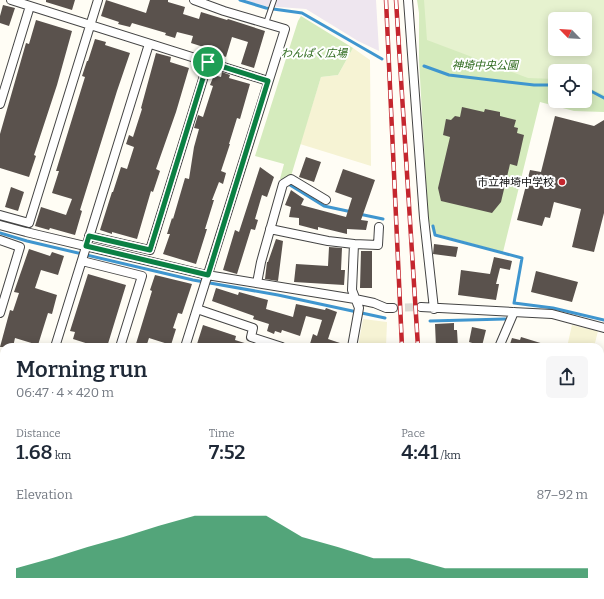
<!DOCTYPE html>
<html lang="en">
<head>
<meta charset="utf-8">
<style>
  :root { --surface:#fff; --page:#f6f6f7; --text:#1f2937; --muted:#747a83; --accent:#0b8043 }
  body { margin:0; font-family:Bitter,"Noto Sans JP",serif; background:var(--page); color:var(--text); height:100vh; display:flex; flex-direction:column; font-size:15px; white-space:nowrap }
  * { box-sizing:border-box; margin:0 }
  p { font-size:13px; color:var(--muted) }
  .icon { flex:none; width:22px; height:22px; fill:none; stroke:currentColor; stroke-width:2; stroke-linecap:round; stroke-linejoin:round }
  .map { position:relative; flex:1; overflow:hidden }
  .side { position:absolute; left:0px; top:343px; width:604px; height:256px; display:flex; flex-direction:column; background:var(--surface); border-radius:12px 12px 0 0; box-shadow:0 2px 10px #0003 }
  .side>* { flex:none }
  .needle { width:26px; rotate:295deg }
  .buttons { position:absolute; left:548px; top:12px; display:grid; gap:8px }
  .buttons a { display:grid; place-items:center; width:44px; height:44px; border-radius:6px; background:var(--surface); box-shadow:0 2px 10px #0003; font-size:20px }
  .pin { position:absolute; display:grid; place-items:center; width:34px; height:34px; color:#fff; margin:-17px; border:2px solid #fff; border-radius:50%; box-shadow:0 1px 4px #0007 }
  .round { display:grid; place-items:center; flex:none; width:42px; height:42px; border-radius:6px; background:var(--page) }
  .head { display:flex; align-items:center; justify-content:space-between; height:68px; padding:0 16px }
  h1 { font-size:22px; font-weight:600; line-height:30px }
  .figures { display:grid; grid-template-columns:repeat(3,1fr); gap:6px; height:68px; padding:4px 16px }
  .figures div { display:grid; align-content:center }
  .figures b { font-size:20px; font-weight:600 }
  .figures small { font-size:11px; font-weight:400 }
  .figures p { font-size:11px }
  .chart { height:112px; padding:8px 16px }
  .chart p { display:flex; justify-content:space-between }
  .chart svg { width:100%; height:72px; margin-top:4px; fill:var(--accent); opacity:.7 }
  .map>svg:first-child { display:block }
  .industrial { fill:#eee6ef }
  .farmland { fill:#f6f3d4 }
  .green { fill:#d5ebbd; fill-rule:evenodd }
  .pitch { fill:#e6f2cf; fill-rule:evenodd }
  .water { fill:#b9e0f7; stroke:#3f96cf }
  .lines { fill:none; stroke-linecap:round; stroke-linejoin:round }
  .stream { stroke:#3f96cf; stroke-width:3 }
  .building { fill:#5a524d }
  .minor-tunnel { stroke:#dbdad3; stroke-width:8; stroke-dasharray:8 4; stroke-linecap:butt }
  .service-casing { stroke:#444; stroke-width:6 }
  .minor-casing { stroke:#444; stroke-width:10 }
  .service { stroke:#fff; stroke-width:4 }
  .minor { stroke:#fff; stroke-width:8 }
  .rail-casing { stroke:#c4262e; stroke-width:4.5 }
  .rail { stroke:#fff; stroke-width:3; stroke-dasharray:9; stroke-linecap:butt }
  .route-casing { stroke:#fff; stroke-width:8 }
  .route { stroke:#0b8043; stroke-width:5 }
  .poi-dot { fill:#c4262e; stroke:#fff; stroke-width:1.5 }
  .labels { text-anchor:middle; dominant-baseline:central; stroke-width:4; stroke-linejoin:round; paint-order:stroke }
  .park-label { font-size:11px; font-style:italic; fill:#2f6b1f; stroke:#fff }
  .poi-label { font-size:11px; fill:#111; stroke:#fff; text-anchor:end }
</style>
</head>
<body>
<div class="map">
<svg width="604" height="599" viewBox="0 0 604 599">
  <rect width="100%" height="100%" fill="#fffdf5"/>
  <path class="industrial" d="M 246,0 L 376,0 L 379,51 L 358,41 L 306,9 L 265,6 Z"/>
  <path class="farmland" d="M 353,48 L 370,60 L 371,166 L 300,144 L 321,77 L 338,75 Z
    M 363,319 L 387,322 L 386,347 L 358,347 Z
    M 572,325 L 598,331 L 594,347 L 567,347 Z
    M 600,355 L 604,357 L 604,590 L 600,589 Z"/>
  <path class="green" d="M 417,0 L 604,0 L 604,112 L 574,111 L 540,102 L 503,252 L 433,233 L 428,218 L 419,60 L 419,13 ZM 555,19 L 585,19 L 585,49 L 555,49 ZM 555,71 L 585,71 L 585,101 L 555,101 Z
    M 301,16 L 353,48 L 338,75 L 321,77 L 291,176 L 285,180 L 280,179 L 284,164 L 255,156 L 298,21 Z
    M 0,423 L 4,425 L 4,489 L 0,487 Z
    M 0,536 L 4,538 L 4,595 L 95,595 L 102,599 L 11,599 L 0,594 Z
    M 600,589 L 604,590 L 604,599 L 445,599 L 445,595 L 600,595 Z
    M 156,595 L 397,595 L 398,599 L 158,599 Z"/>
  <path class="pitch" d="M 424,0 L 604,0 L 604,95 L 585,86 L 585,71 L 555,71 L 555,79 L 528,78 L 427,40 ZM 555,19 L 585,19 L 585,49 L 555,49 Z"/>
  <path class="water" d="M 0,487 L 4,489 L 4,538 L 0,536 Z
    M 95,595 L 156,595 L 158,599 L 102,599 Z"/>
  <g class="lines">
    <path class="stream" d="M 240,0 L 266,8 L 302,13 L 382,59
      M 424,66 L 449,75 L 534,85 L 555,85
      M 585,88 L 604,98
      M 290,185 L 324,206 L 352,212
      M 359,214 L 383,219
      M 433,226 L 435,235 L 522,258 L 514,303 L 553,308 L 604,320
      M 0,233 L 27,241 L 193,280 L 278,295 L 385,318
      M 430,321 L 505,319"/>
  </g>
  <path class="building" d="M 46,0 L 75,0 L 72,10 L 46,2 Z
    M 106,0 L 146,13 L 150,0 L 168,0 L 168,2 L 185,7 L 183,14 L 199,19 L 201,12 L 227,20 L 228,19 L 265,31 L 254,68 L 241,64 L 248,42 L 232,37 L 226,57 L 216,53 L 216,51 L 191,43 L 193,36 L 177,32 L 175,38 L 165,35 L 166,33 L 132,23 L 130,27 L 118,24 L 119,22 L 101,16 Z
    M 3,5 L 15,8 L 9,26 L 0,23 L 0,16 Z
    M 36,20 L 72,31 L 57,85 L 34,155 L 36,156 L 29,177 L 0,168 L 0,134 L 26,43 L 29,44 Z
    M 95,39 L 106,42 L 105,45 L 130,53 L 117,91 L 80,210 L 82,211 L 75,235 L 50,228 L 49,230 L 35,226 L 41,207 L 66,215 L 72,199 L 52,193 L 59,171 L 56,171 L 85,77 L 82,76 L 87,61 L 88,61 Z
    M 156,53 L 171,57 L 170,62 L 189,68 L 176,112 L 156,169 L 160,171 L 153,192 L 151,191 L 137,239 L 112,232 L 112,234 L 100,230 L 112,192 L 113,192 L 121,167 L 127,169 L 134,147 L 126,144 L 129,135 L 133,137 L 142,109 L 141,108 Z
    M 222,72 L 230,75 L 229,78 L 250,84 L 240,119 L 237,118 L 229,144 L 230,144 L 221,171 L 226,173 L 223,184 L 219,182 L 212,200 L 214,200 L 205,229 L 207,229 L 196,264 L 163,254 L 170,234 L 167,234 L 172,218 L 173,219 L 185,178 L 189,179 L 194,147 L 199,129 L 194,128 L 198,115 L 203,117 L 213,86 L 210,85 L 214,75 L 221,77 Z
    M 462,107 L 484,112 L 485,109 L 500,112 L 500,116 L 516,120 L 514,127 L 518,128 L 517,133 L 524,135 L 517,166 L 510,164 L 501,202 L 492,213 L 441,201 L 438,188 L 450,137 L 443,135 L 446,119 L 451,120 L 455,116 L 460,117 Z
    M 555,116 L 594,126 L 604,120 L 604,213 L 594,252 L 572,247 L 581,209 L 554,202 L 550,218 L 545,217 L 542,226 L 517,220 L 530,170 L 541,172 Z
    M 306,157 L 321,162 L 314,182 L 299,177 Z
    M 260,167 L 274,177 L 267,197 L 262,195 L 255,219 L 258,220 L 255,230 L 251,229 L 237,274 L 223,270 L 235,230 L 239,232 Z
    M 343,169 L 375,180 L 361,220 L 368,221 L 366,230 L 347,229 L 347,234 L 318,227 L 318,230 L 299,225 L 299,218 L 289,217 L 291,207 L 285,205 L 291,190 L 304,199 L 301,205 L 346,217 L 352,198 L 335,192 Z
    M 11,187 L 24,192 L 18,211 L 5,207 Z
    M 276,239 L 283,241 L 278,281 L 265,279 L 267,262 L 268,262 Z
    M 434,244 L 458,247 L 456,257 L 433,254 Z
    M 329,247 L 342,248 L 341,270 L 345,270 L 344,285 L 294,282 L 296,264 L 328,266 Z
    M 29,249 L 50,256 L 52,252 L 64,256 L 58,275 L 41,270 L 35,288 L 57,295 L 52,314 L 48,313 L 38,345 L 15,338 L 13,347 L 0,347 L 10,310 L 13,311 L 19,293 L 14,292 Z
    M 361,251 L 372,251 L 372,288 L 360,288 Z
    M 494,257 L 512,261 L 510,270 L 500,268 L 496,284 L 499,284 L 496,300 L 458,295 L 461,270 L 490,274 Z
    M 536,271 L 578,282 L 572,302 L 531,292 Z
    M 88,274 L 126,285 L 107,347 L 98,347 L 73,339 L 75,332 L 70,331 Z
    M 155,275 L 192,284 L 182,314 L 178,313 L 173,328 L 176,329 L 171,345 L 149,338 L 146,347 L 135,347 L 152,291 L 150,290 Z
    M 216,288 L 238,295 L 239,292 L 268,300 L 266,309 L 293,317 L 296,304 L 325,310 L 326,308 L 337,312 L 328,339 L 346,345 L 346,347 L 309,347 L 313,334 L 317,336 L 322,320 L 306,316 L 300,336 L 282,330 L 281,333 L 275,331 L 274,334 L 267,331 L 269,324 L 253,319 L 254,316 L 212,301 Z
    M 454,323 L 454,330 L 457,330 L 458,347 L 436,347 L 435,324 Z
    M 203,325 L 236,336 L 235,340 L 251,345 L 250,347 L 208,347 L 197,344 Z
    M 472,327 L 486,330 L 482,346 L 469,342 Z
    M 521,337 L 547,345 L 547,347 L 509,347 L 512,338 L 520,340 Z"/>
  <g class="lines">
    <path class="minor-tunnel" d="M 393,308 L 421,307"/>
    <g class="service-casing">
      <path id="service" d="M 266,23 L 274,0"/>
    </g>
    <g class="minor-casing">
      <path id="minor" d="M 11,0 L 268,81
        M 408,0 L 424,218 L 434,309
        M 0,104 L 30,6
        M 0,215 L 29,223 L 98,0
        M 0,225 L 26,232 L 207,275 L 355,299 L 374,303 L 386,308 L 393,308
        M 270,229 L 328,241 L 354,244
        M 89,236 L 150,250 L 208,63
        M 0,240 L 20,247 L 0,313
        M 82,261 L 142,276 L 120,347
        M 257,283 L 261,262 L 283,184 L 291,179 L 326,200
        M 421,307 L 552,314 L 604,328
        M 197,309 L 253,328 L 251,337 L 282,347
        M 55,347 L 149,44
        M 185,347 L 285,29 L 224,11 L 194,0
        M 352,347 L 359,308 L 352,290 L 354,244 L 378,245 L 379,227
        M 499,347 L 514,312
        M 0,406 L 4,408
        M 0,451 L 4,454
        M 0,568 L 4,571
        M 42,595 L 50,599
        M 497,595 L 541,599
        M 233,599 L 234,595"/>
    </g>
    <use href="#service" class="service"/>
    <use href="#minor" class="minor"/>
    <g class="rail-casing">
      <path id="rail" d="M 386,0 L 402,347
        M 396,0 L 418,347
        M 413,595 L 413,599
        M 434,595 L 435,599"/>
    </g>
    <use href="#rail" class="rail"/>
  </g>
  <g class="lines">
    <g class="route-casing">
      <path id="route" d="M 208,62 L 268,81 L 208,275 L 86,246 L 89,236 L 150,250 Z"/>
    </g>
    <use href="#route" class="route"/>
  </g>
  <circle class="poi-dot" cx="562" cy="182" r="4"/>
  <g class="labels">
    <g class="park-label">
      <text x="314" y="53">わんぱく広場</text>
      <text x="485" y="65">神埼中央公園</text>
    </g>
    <g class="poi-label">
      <text x="554" y="182">市立神埼中学校</text>
    </g>
  </g>
</svg>
<div class="buttons">
<a><svg class="needle" viewBox="-14 -14 28 28"><path d="M0-13l5 13h-10z" fill="#e53935"/><path d="M0 13l5-13h-10z" fill="#747a83"/></svg></a>
<a><svg class="icon" aria-label="locate" viewBox="0 0 24 24"><circle cx="12" cy="12" r="6"/><path d="M12 2v4M12 18v4M2 12h4M18 12h4"/></svg></a>
</div>
<div class="pin" style="left:208px;top:62px;background:#1e9e55"><svg class="icon" aria-label="arrive" viewBox="0 0 24 24"><path d="M6 21V4h12l-3 4 3 4H6"/></svg></div>
<section class="side">
<div class="head"><div><h1>Morning run</h1><p>06:47 · 4 × 420 m</p></div><a class="round"><svg class="icon" aria-label="share" viewBox="0 0 24 24"><path d="M12 15V3M7 8l5-5 5 5M5 13v7h14v-7"/></svg></a></div>
<div class="figures">
<div><p>Distance</p><b>1.68<small> km</small></b></div>
<div><p>Time</p><b>7:52</b></div>
<div><p>Pace</p><b>4:41<small> /km</small></b></div>
</div>
<div class="chart"><p><span>Elevation</span>87–92 m</p>
<svg viewBox="0 0 160 44" preserveAspectRatio="none"><path d="M0 44V38L10 32L20 25L30 19L40 12L50 6L60 6L70 6L80 19L90 25L100 32L110 32L120 38L130 38L140 38L150 38L160 38V44z"/></svg>
</div>
</section>
</div>
</body>
</html>
